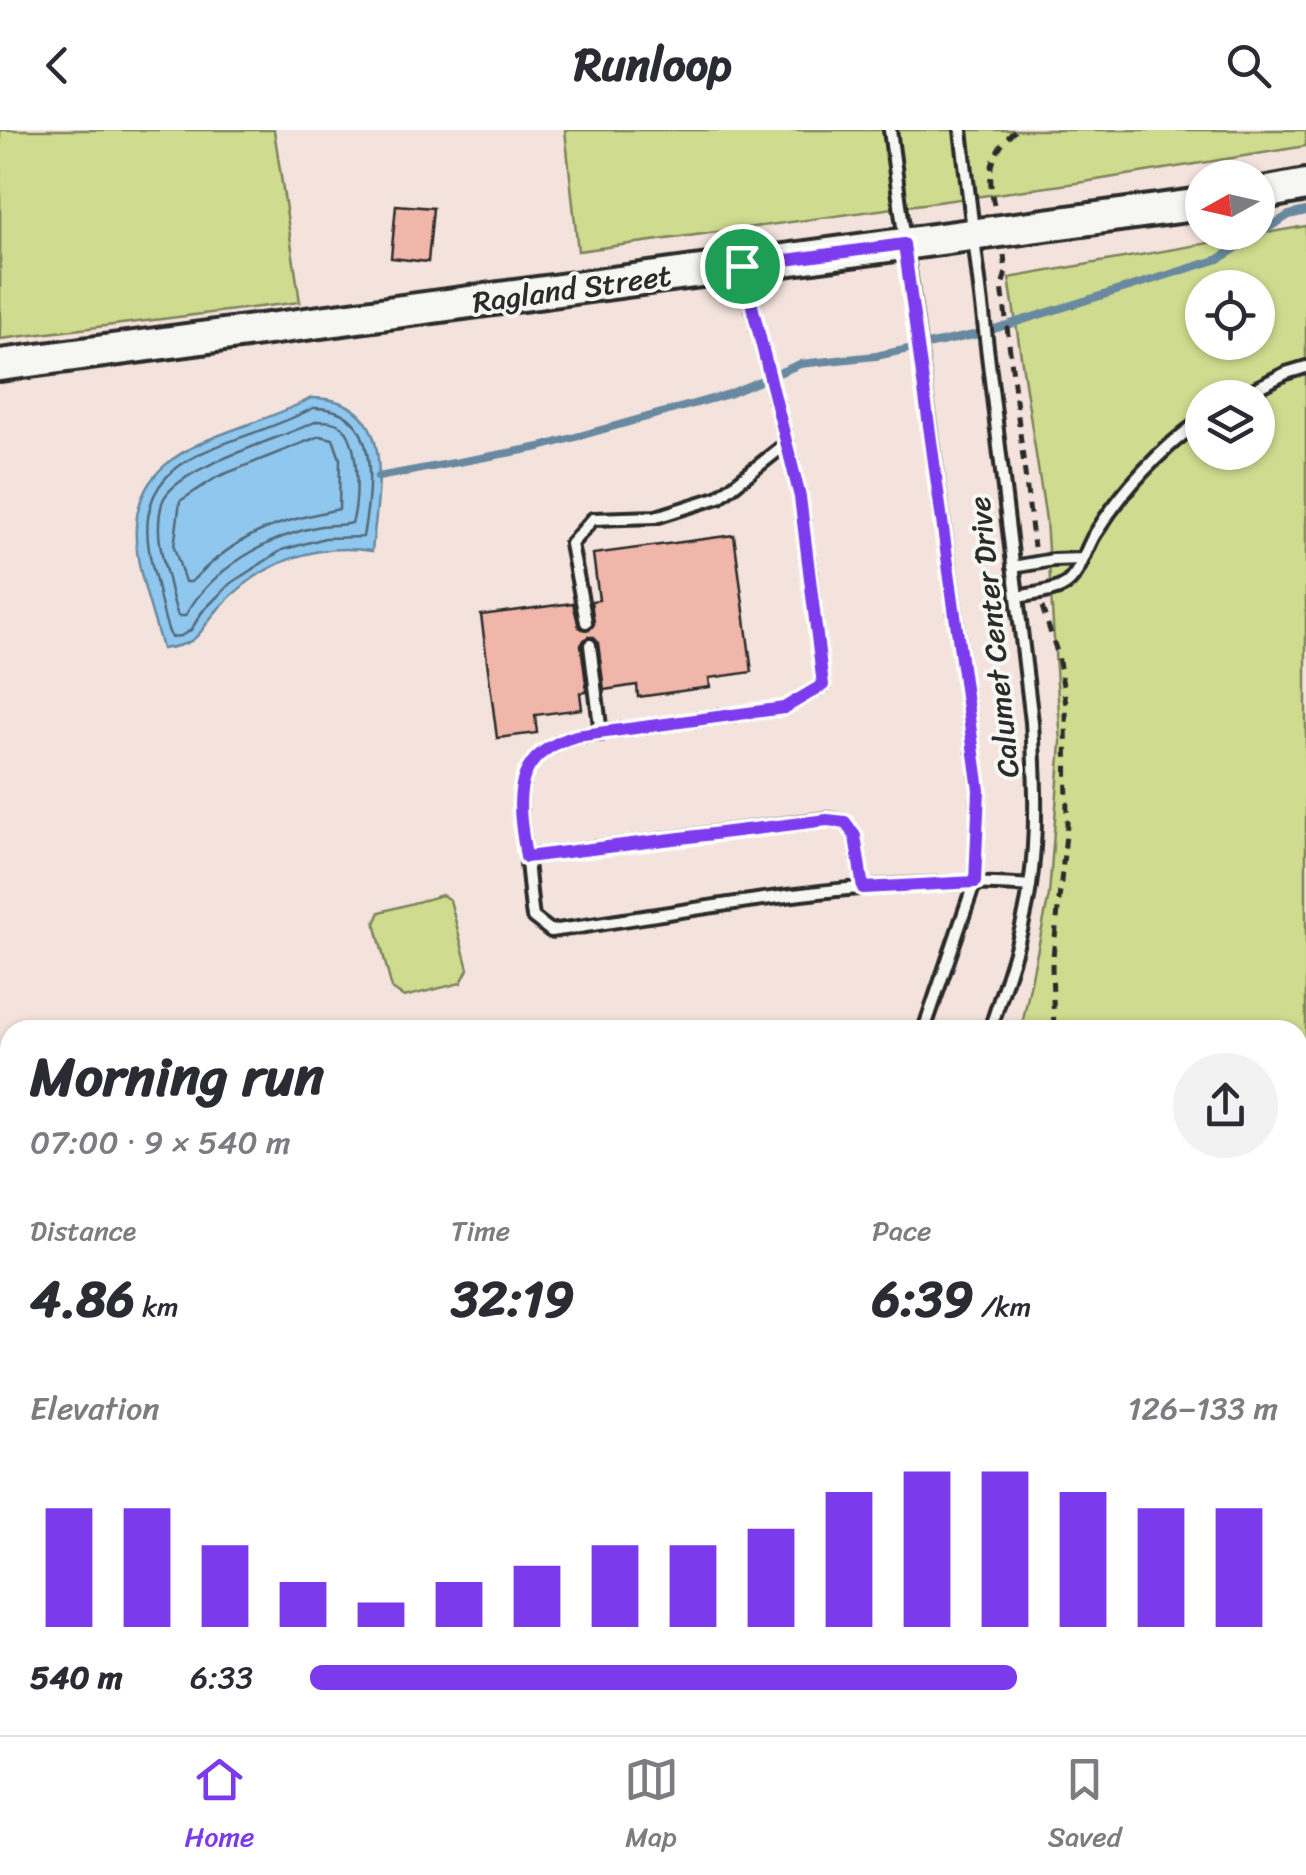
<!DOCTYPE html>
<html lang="en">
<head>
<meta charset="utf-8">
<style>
  :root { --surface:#fff; --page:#f2f2f3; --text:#2b2b33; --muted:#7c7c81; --line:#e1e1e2; --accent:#7c3aed }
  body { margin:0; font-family:Sriracha,sans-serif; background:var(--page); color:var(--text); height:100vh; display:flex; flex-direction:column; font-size:38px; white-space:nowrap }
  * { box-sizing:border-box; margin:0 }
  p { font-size:32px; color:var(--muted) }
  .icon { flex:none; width:55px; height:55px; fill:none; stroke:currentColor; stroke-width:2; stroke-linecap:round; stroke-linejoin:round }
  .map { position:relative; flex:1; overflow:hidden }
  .side { position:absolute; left:0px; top:890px; width:1308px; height:715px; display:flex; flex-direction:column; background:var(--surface); border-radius:30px 30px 0 0; box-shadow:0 2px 8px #0004 }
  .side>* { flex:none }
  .needle { width:65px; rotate:262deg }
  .buttons { position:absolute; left:1185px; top:30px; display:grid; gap:20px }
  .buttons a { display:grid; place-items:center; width:90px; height:90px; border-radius:50%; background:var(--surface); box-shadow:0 2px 8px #0004; font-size:50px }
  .pin { position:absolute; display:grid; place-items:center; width:85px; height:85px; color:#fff; margin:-42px; border:5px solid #fff; border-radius:50%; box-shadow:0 2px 10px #0007 }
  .round { display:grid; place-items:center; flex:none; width:105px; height:105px; border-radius:52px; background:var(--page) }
  .overview { display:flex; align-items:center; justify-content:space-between; height:170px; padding:0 30px }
  h1 { font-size:55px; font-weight:700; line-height:75px }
  .metrics { display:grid; grid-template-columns:repeat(3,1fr); gap:15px; height:170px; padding:10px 30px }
  .metrics div { display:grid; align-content:center }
  .metrics b { font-size:50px; font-weight:700 }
  .metrics small { font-size:28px; font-weight:400 }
  .metrics p { font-size:28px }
  .chart { height:280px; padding:20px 30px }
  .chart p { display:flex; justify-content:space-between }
  .chart svg { width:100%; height:180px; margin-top:10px; stroke:var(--accent); stroke-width:6 }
  ul { padding:0 30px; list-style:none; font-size:32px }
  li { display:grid; grid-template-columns:160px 120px 1fr; align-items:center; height:75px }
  li i { height:25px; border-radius:12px; background:var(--accent) }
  header { display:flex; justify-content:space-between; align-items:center; height:130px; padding:0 30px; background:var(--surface); font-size:45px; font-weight:700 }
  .menu { display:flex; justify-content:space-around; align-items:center; height:140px; border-top:2px solid var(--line); background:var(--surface); font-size:28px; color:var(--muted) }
  .menu a { display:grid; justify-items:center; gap:5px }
  .menu .current { color:var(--accent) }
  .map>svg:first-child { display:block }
  .green { fill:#cfdb8e; stroke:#7d835c; stroke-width:2.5; fill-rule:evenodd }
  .water { fill:#8fc7ee; stroke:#6789a0; stroke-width:2.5 }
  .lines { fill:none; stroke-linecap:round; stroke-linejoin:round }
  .shore { stroke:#536979; stroke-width:2.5 }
  .stream { stroke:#6789a0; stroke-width:8 }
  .building { fill:#f0b6a9; stroke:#2b2b2b; stroke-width:2.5 }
  .lane-casing { stroke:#2b2b2b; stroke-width:18 }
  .secondary-casing { stroke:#2b2b2b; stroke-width:38 }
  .path { stroke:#2b2b2b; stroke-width:5; stroke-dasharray:10 8; stroke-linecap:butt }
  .lane { stroke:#f6f6f2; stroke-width:10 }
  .secondary { stroke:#f6f6f2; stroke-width:30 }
  .route-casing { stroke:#fff; stroke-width:20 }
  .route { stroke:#7c3aed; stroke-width:12 }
  .labels { text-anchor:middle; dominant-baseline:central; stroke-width:8; stroke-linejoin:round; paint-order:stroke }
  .street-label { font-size:30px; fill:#2b2b2b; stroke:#f6f6f2 }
</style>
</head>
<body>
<header><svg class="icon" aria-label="back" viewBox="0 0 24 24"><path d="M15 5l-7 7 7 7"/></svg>Runloop<svg class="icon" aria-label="search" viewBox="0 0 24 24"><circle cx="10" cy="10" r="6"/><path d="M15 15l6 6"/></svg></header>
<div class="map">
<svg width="1306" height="1605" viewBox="0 0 1306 1605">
  <rect width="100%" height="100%" fill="#f4e3dc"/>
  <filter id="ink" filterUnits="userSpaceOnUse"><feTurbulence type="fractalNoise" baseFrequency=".01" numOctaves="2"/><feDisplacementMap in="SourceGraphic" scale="20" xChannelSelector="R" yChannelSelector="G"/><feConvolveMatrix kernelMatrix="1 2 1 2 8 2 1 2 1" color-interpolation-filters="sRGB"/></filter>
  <g filter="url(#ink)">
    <path class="green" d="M 0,0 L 274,0 L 300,172 L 0,209 Z
      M 565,0 L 1306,0 L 1306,16 L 1084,52 L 578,121 Z
      M 1306,96 L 1306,1180 L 1298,1177 L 1298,900 L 1021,900 L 1049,765 L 1061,613 L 1046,390 L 1009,148 ZM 1202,158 L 1258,158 L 1258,212 L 1202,212 ZM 1202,268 L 1258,268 L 1258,322 L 1202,322 Z
      M 442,765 L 450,770 L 468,839 L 461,853 L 404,867 L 392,859 L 375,793 L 380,782 Z"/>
    <path class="water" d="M 311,268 C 400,268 378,361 372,421 C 314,412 262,433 222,475 C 195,502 206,513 162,519 C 155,489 140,451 137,421 C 122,309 238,309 311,268 Z"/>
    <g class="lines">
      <path class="shore" d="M 313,278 C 383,276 371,359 363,407 L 325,408 L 282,420 L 231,453 L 202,482 L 191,500 L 181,506 L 171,507 C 163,489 160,467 155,447 C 117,315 228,324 313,278 Z
        M 317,291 C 326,291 334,291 341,296 C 360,310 359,373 352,393 C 342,396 332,394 321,396 C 269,406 212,438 185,486 L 178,486 C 174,475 171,462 168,449 C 161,423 155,399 162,373 C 172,338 284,308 317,291 Z
        M 320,306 L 333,309 L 340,329 L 339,379 C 273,393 240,402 191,452 L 185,452 L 174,417 L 180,371 L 217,347 Z"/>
      <path class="stream" d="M 378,347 L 540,317 L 729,264 L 800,234 L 876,226 L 978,204 L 1219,129 L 1289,85 L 1306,81"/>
    </g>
    <path class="building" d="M 396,75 L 433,78 L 428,132 L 391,128 Z
      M 734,405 L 752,542 L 709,548 L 710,557 L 638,567 L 637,555 L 604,560 L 598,513 L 594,507 L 588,507 L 581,515 L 587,562 L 580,563 L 582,579 L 535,585 L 537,603 L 497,608 L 481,485 L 573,473 L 579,497 L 589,500 L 594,494 L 591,471 L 599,470 L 593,424 Z"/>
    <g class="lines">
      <g class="lane-casing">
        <path id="lane" d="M 890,0 L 979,661 L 975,751 L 924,900
          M 961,0 L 1032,592 C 1035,646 1038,702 1030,756 C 1023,805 1005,853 990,900
          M 742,137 L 800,367 L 823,555 L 784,578 L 576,606 C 510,626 517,668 526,725 C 529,746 530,767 533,787 L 551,801 C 706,779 874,743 1030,756
          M 1237,268 L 1286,243 L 1306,237
          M 1013,437 L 1053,430 L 1082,429
          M 1017,467 C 1031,464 1050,463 1063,456 C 1080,446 1085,420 1095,404 C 1122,361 1161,318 1202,290
          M 586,492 L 571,414 L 593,389 L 656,387 L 719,367 L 787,313
          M 590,515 L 601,604
          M 526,727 L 827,689 L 845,692 L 855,707 L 863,758
          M 0,1340 L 10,1339
          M 1298,1348 L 1306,1348
          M 64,1595 L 66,1605
          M 484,1595 L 486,1605
          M 835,1595 L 837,1605
          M 900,1595 L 903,1605
          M 1007,1595 L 1010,1605"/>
      </g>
      <g class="secondary-casing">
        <path id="secondary" d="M 1258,64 L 1306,55
          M 0,235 L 1202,74"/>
      </g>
      <path class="path" d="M 994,75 C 987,43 990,22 1016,0
        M 1004,125 L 1006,142 L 1002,156 L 1034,417
        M 1042,477 L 1058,525 L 1066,574 L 1067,695 L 1052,836 L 1054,900
        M 1298,1232 L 1306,1232"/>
      <use href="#lane" class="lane"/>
      <use href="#secondary" class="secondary"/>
    </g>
  </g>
  <g class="lines" filter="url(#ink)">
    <g class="route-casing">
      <path id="route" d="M 904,114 L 979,660 L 975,752 L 863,758 L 855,706 L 845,692 L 827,690 L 526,727 C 517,670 509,626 576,606 L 784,578 L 823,555 L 800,367 L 742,136 Z"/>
    </g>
    <use href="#route" class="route"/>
  </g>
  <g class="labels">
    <g class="street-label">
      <text transform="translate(572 159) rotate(-8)">Ragland Street</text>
      <text transform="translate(994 507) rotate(-96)">Calumet Center Drive</text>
    </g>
  </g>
</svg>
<div class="buttons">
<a><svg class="needle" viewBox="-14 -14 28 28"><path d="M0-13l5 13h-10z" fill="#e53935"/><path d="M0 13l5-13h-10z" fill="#7c7c81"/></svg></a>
<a><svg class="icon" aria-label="locate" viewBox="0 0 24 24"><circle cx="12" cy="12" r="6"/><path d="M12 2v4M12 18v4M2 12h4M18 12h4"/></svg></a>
<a><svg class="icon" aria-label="layers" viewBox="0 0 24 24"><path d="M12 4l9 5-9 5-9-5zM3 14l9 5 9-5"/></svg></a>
</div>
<div class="pin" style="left:742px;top:136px;background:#1e9e55"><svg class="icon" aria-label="arrive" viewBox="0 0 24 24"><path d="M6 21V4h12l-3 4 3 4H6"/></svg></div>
<section class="side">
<div class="overview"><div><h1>Morning run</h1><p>07:00 · 9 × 540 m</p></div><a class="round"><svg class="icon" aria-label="share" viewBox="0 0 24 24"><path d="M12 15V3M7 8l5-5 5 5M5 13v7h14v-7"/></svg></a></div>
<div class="metrics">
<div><p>Distance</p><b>4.86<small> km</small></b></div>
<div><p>Time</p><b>32:19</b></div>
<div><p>Pace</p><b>6:39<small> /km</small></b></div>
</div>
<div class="chart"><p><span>Elevation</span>126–133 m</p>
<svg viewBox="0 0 160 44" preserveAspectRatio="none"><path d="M5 44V15M15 44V15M25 44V24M35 44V33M45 44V38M55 44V33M65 44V29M75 44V24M85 44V24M95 44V20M105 44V11M115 44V6M125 44V6M135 44V11M145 44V15M155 44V15"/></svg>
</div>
<ul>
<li><b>540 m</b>6:33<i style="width:73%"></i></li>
</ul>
</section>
</div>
<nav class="menu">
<a class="current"><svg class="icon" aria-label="home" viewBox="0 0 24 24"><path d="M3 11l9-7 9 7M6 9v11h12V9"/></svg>Home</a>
<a><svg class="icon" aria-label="map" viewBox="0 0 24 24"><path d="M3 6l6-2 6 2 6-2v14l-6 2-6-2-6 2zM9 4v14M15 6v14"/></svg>Map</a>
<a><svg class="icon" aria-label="saved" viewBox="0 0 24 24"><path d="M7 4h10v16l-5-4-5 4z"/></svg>Saved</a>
</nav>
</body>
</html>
